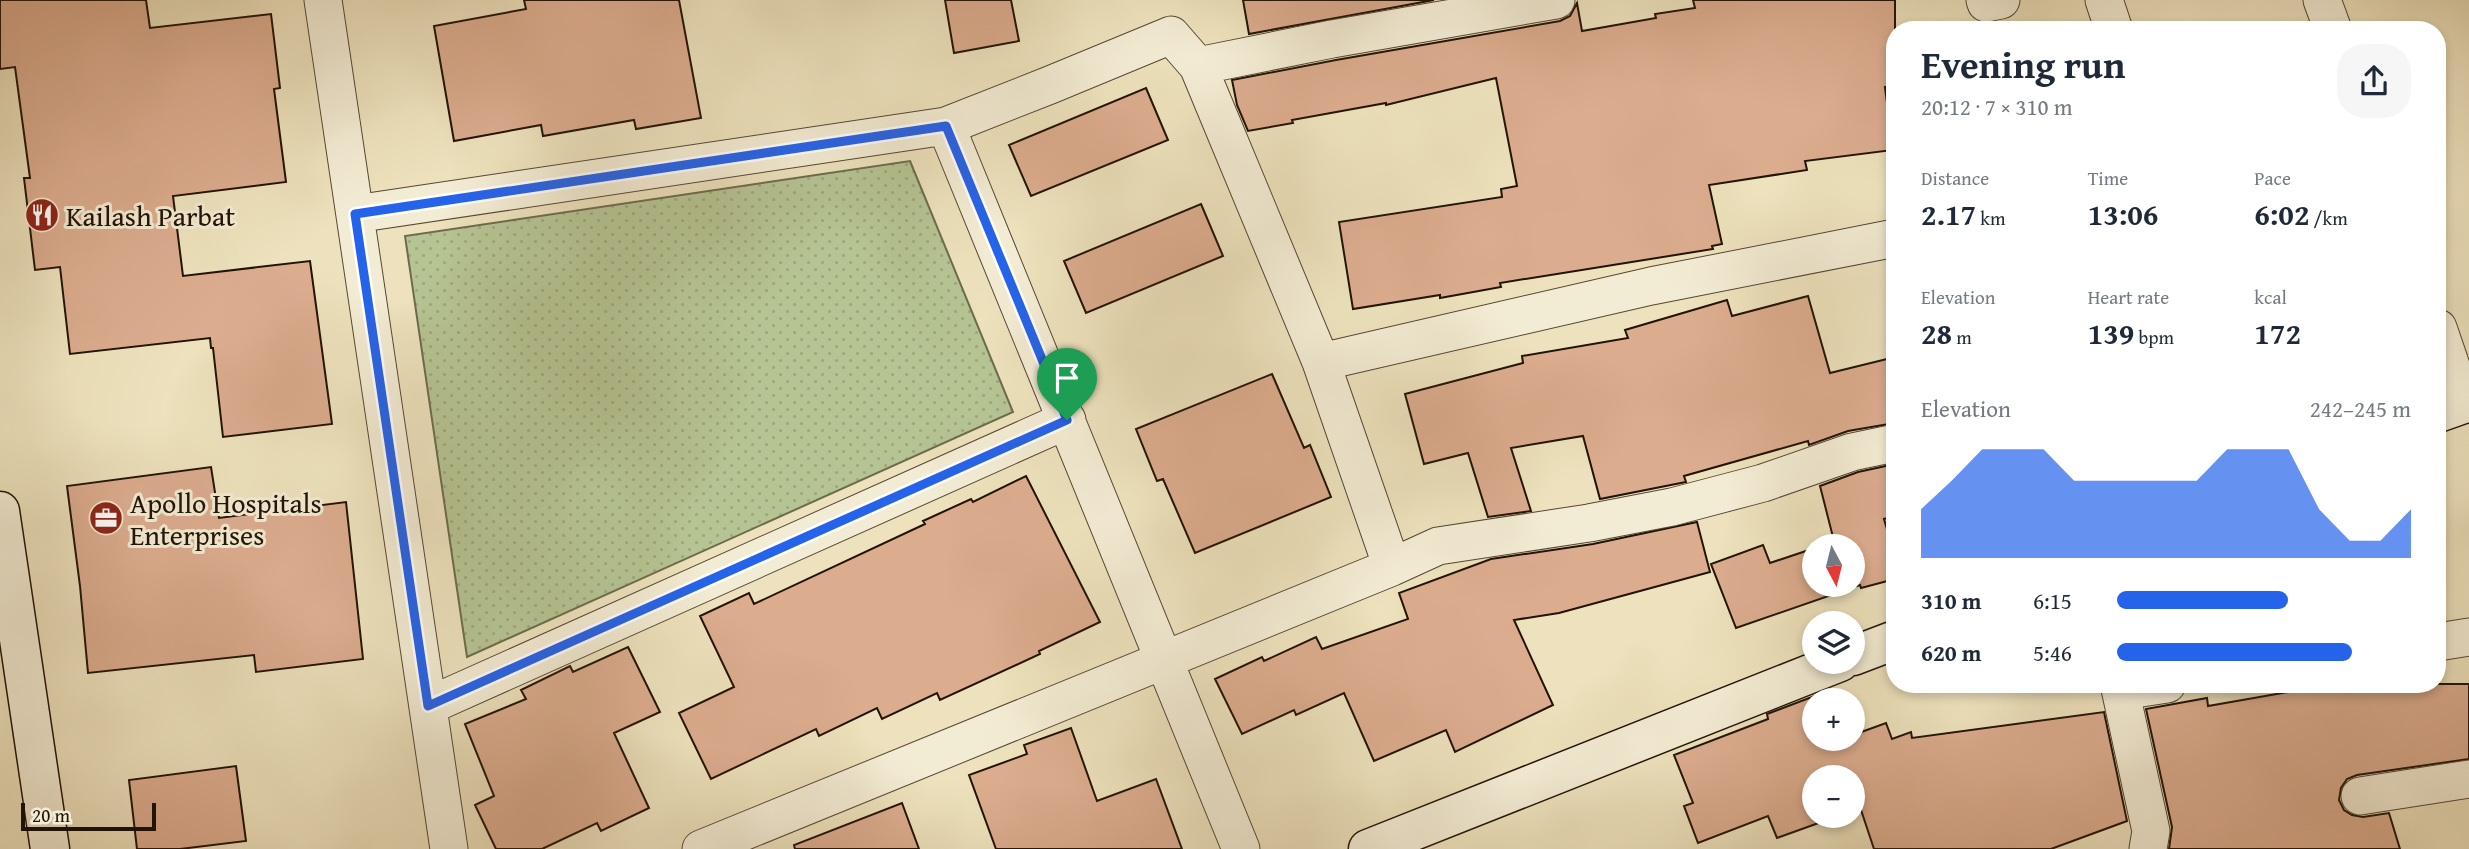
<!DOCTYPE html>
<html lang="en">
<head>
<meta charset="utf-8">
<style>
  :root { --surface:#fff; --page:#f6f6f7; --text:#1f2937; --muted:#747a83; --accent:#2563eb }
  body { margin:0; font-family:"Gentium Book Plus",serif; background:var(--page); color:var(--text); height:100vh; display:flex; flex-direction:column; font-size:26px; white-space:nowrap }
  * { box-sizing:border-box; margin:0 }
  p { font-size:23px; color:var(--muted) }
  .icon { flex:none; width:38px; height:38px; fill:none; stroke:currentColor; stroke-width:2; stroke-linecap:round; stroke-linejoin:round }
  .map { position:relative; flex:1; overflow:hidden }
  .panel { position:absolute; left:1886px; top:21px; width:560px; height:672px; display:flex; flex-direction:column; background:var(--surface); border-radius:28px; box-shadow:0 4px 10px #0003 }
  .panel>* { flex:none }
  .needle { width:46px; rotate:173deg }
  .controls { position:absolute; left:1802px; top:534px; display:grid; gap:14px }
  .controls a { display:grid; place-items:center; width:63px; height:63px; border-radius:50%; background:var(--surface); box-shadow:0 4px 10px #0003; font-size:35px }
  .scale { position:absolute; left:21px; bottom:18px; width:135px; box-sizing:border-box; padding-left:7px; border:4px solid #221307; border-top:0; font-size:19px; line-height:24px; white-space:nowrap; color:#221307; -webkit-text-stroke:5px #f3ecd4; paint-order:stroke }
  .pin { position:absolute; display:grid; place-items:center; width:60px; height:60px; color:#fff; margin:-72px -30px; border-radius:50% 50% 50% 0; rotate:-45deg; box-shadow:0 0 7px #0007 }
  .pin .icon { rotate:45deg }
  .round { display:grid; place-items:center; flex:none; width:74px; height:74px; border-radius:28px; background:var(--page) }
  .head { display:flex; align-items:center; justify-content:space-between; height:119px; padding:0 35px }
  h1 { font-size:38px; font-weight:600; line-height:52px }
  .metrics { display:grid; grid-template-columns:repeat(3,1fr); gap:10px; height:119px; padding:7px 35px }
  .metrics div { display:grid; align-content:center }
  .metrics b { font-size:30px; font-weight:600 }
  .metrics small { font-size:19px; font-weight:400 }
  .metrics p { font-size:19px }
  .chart { height:196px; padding:14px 35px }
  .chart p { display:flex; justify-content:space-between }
  .chart svg { width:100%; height:126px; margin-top:7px; fill:var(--accent); opacity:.7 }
  ul { padding:0 35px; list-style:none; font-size:23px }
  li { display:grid; grid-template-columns:112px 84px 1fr; align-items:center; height:52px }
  li i { height:18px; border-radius:9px; background:var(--accent) }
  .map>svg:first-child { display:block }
  .park { fill:url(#park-dots); stroke:#6c6c4d; stroke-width:2 }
  .building { fill:#dbac8e; stroke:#221307; stroke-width:2 }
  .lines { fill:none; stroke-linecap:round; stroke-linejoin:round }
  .street-casing { stroke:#554734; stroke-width:39 }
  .secondary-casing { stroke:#221307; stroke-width:41 }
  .street { stroke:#f3ecd4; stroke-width:37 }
  .secondary { stroke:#f3ecd4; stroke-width:38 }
  .route-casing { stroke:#fff; stroke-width:14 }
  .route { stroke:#2563eb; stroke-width:9 }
  .labels { text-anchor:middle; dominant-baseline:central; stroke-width:6; stroke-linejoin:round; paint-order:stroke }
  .poi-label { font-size:28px; fill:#221307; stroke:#f3ecd4; text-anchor:start }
</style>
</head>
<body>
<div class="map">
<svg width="2469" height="849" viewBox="0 0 2469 849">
  <defs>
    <pattern id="park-dots" width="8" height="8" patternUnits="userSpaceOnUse" patternTransform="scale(1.75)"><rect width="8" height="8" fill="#b6c493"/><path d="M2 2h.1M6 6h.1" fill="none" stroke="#9ca87d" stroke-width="1.8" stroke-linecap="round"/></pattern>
  </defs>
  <rect width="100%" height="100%" fill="#ede2bd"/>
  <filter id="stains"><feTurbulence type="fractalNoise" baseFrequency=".00286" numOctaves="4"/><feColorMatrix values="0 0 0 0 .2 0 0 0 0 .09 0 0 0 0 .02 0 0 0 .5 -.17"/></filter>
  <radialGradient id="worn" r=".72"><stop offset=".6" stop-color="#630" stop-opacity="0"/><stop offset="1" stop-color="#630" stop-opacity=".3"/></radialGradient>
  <path class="park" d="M 910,161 L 1013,412 L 467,657 L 405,236 Z"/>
  <path class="building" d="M 0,0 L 146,0 L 150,28 L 271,14 L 280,88 L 274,89 L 286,182 L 173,196 L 183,276 L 310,261 L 332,424 L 223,437 L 213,348 L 211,348 L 210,338 L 70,354 L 60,267 L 35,270 L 24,178 L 30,178 L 15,67 L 0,69 Z
    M 524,0 L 679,0 L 701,118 L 636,129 L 634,120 L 543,136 L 541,125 L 454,141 L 434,26 L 526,9 Z
    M 945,0 L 1011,0 L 1019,41 L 954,53 Z
    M 1243,0 L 1434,0 L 1249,34 Z
    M 1693,0 L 1895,0 L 1895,85 L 1885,87 L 1893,150 L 1805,161 L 1807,170 L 1709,185 L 1722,244 L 1712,246 L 1713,249 L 1500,283 L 1501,287 L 1440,298 L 1440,295 L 1353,309 L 1339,222 L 1502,197 L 1501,189 L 1517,186 L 1496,78 L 1386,105 L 1386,103 L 1292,120 L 1293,123 L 1248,131 L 1237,105 L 1232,80 L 1336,60 L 1560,21 L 1570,16 L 1577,3 L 1582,31 L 1656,18 L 1655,14 L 1695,8 Z
    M 1146,88 L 1168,140 L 1031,196 L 1009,145 Z
    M 1201,204 L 1223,256 L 1086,313 L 1064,261 Z
    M 1808,296 L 1830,373 L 1895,357 L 1895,423 L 1848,431 L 1809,445 L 1808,441 L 1684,476 L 1686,482 L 1600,499 L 1583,436 L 1511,448 L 1531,511 L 1488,517 L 1468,453 L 1424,464 L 1405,394 L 1523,363 L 1522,356 L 1628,338 L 1625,330 L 1727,300 L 1732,316 Z
    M 1272,374 L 1304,448 L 1310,445 L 1331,497 L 1195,553 L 1163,479 L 1157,481 L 1136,429 Z
    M 1895,464 L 1895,516 L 1884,519 L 1895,556 L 1895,579 L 1861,588 L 1860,585 L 1736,628 L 1711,564 L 1763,545 L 1770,563 L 1815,548 L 1815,584 L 1853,584 L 1853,546 L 1820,546 L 1834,541 L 1820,486 L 1858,472 Z
    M 211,467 L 219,518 L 346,502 L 363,659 L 256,672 L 254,655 L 88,673 L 80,586 L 67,486 Z
    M 1026,476 L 1100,622 L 1039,651 L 1040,654 L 940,700 L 937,693 L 882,719 L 877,708 L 819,736 L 816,729 L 711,779 L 679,713 L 734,687 L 700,616 L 749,593 L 754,604 L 925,524 L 923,521 L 971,499 L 973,502 Z
    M 1697,522 L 1710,572 L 1559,613 L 1514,620 L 1553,705 L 1455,752 L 1446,730 L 1374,761 L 1344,693 L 1296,715 L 1294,710 L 1242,734 L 1215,679 L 1262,657 L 1264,661 L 1316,637 L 1322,649 L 1408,619 L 1399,593 L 1491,559 L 1593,544 Z
    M 628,647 L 660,712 L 614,733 L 649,808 L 601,831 L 597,823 L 542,849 L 496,849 L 475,805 L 494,796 L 465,724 L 526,699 L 521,690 L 570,666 L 573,672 Z
    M 2334,684 L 2469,684 L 2469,759 L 2357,775 L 2347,779 L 2341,788 L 2339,800 L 2344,810 L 2352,815 L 2363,817 L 2389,813 L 2400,849 L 2169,849 L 2172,827 L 2146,709 L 2207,698 L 2208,706 Z
    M 1825,692 L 1828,700 L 1815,700 L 1815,738 L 1853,738 L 1853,735 L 1886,723 L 1892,739 L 1911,732 L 1912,738 L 2104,712 L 2127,821 L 2051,849 L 1874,849 L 1860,807 L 1853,810 L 1853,777 L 1815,777 L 1815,816 L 1838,816 L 1777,838 L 1768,816 L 1698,843 L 1684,806 L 1693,803 L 1674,755 L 1768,719 L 1767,714 Z
    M 1071,728 L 1097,801 L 1156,779 L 1182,849 L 996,849 L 969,775 L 1027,754 L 1024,745 Z
    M 236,766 L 246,841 L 180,849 L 137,849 L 129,780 Z
    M 902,803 L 919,849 L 795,849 L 794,845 Z"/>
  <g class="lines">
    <g class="street-casing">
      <path id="street" d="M 323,0 L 449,849
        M 1985,0 L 1986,3 L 2001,0
        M 2104,0 L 2114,30
        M 2322,0 L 2333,30
        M 1198,66 L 1332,39 L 1556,0
        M 946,126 L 1241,849
        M 355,214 L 946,126 L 1050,85 L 1171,35 L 1198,66 L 1321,362 L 1392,567
        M 2438,328 L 2464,404
        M 1321,362 L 1651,286 L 1895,238
        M 2438,642 L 2469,637
        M 2119,684 L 2151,831 L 2148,849
        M 2122,691 L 2167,684
        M 428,706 L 1067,420
        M 2360,796 L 2469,779
        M 701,849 L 1392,567 L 1438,546 L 1589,523 L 1672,507 L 1763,483 L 1852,452 L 1895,443"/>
    </g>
    <g class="secondary-casing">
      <path id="secondary" d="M 2438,413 L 2469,402
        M 0,511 L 50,849
        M 1853,656 L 1895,640
        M 1368,849 L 1840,662"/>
    </g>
    <use href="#street" class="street"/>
    <use href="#secondary" class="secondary"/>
  </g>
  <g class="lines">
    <g class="route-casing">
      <path id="route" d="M 946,126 L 1067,420 L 428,706 L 355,214 Z"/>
    </g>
    <use href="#route" class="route"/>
  </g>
  <defs>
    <g id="restaurant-disc" transform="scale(1.75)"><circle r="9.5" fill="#8f2418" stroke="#f3ecd4"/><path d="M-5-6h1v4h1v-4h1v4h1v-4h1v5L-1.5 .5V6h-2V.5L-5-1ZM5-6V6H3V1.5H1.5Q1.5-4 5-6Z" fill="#fff"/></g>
    <g id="office-disc" transform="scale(1.75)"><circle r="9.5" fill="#8f2418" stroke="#f3ecd4"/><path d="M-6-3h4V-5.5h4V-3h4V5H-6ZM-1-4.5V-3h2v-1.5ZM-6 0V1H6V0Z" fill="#fff"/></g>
  </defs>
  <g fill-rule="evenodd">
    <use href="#restaurant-disc" x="42" y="215"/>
    <use href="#office-disc" x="106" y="518"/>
  </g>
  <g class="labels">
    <g class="poi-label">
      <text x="66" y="215">Kailash Parbat</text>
      <text x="130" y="502">Apollo Hospitals<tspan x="130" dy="32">Enterprises</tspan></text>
    </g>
  </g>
  <rect width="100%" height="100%" filter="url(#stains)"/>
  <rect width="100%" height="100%" fill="url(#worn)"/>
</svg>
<div class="controls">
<a><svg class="needle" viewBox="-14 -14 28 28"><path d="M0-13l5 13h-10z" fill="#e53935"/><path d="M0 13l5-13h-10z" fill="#747a83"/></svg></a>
<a><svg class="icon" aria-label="layers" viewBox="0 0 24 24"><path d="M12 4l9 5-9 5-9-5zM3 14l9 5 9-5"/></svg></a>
<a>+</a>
<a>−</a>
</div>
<div class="scale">20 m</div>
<div class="pin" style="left:1067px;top:420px;background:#1e9e55"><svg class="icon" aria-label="arrive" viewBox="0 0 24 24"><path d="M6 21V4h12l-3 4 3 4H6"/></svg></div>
<section class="panel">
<div class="head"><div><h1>Evening run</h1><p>20:12 · 7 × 310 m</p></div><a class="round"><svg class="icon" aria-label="share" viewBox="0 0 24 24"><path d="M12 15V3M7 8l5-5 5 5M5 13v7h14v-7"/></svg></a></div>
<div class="metrics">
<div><p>Distance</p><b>2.17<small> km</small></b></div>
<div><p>Time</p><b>13:06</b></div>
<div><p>Pace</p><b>6:02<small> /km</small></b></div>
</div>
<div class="metrics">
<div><p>Elevation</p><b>28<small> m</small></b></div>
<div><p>Heart rate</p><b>139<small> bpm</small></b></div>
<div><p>kcal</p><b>172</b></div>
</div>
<div class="chart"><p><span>Elevation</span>242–245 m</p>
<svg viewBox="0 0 160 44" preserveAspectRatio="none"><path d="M0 44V27L10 17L20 6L30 6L40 6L50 17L60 17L70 17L80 17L90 17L100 6L110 6L120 6L130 27L140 38L150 38L160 27V44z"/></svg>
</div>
<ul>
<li><b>310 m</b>6:15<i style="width:58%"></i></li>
<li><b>620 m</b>5:46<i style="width:80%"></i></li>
</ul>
</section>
</div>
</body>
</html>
